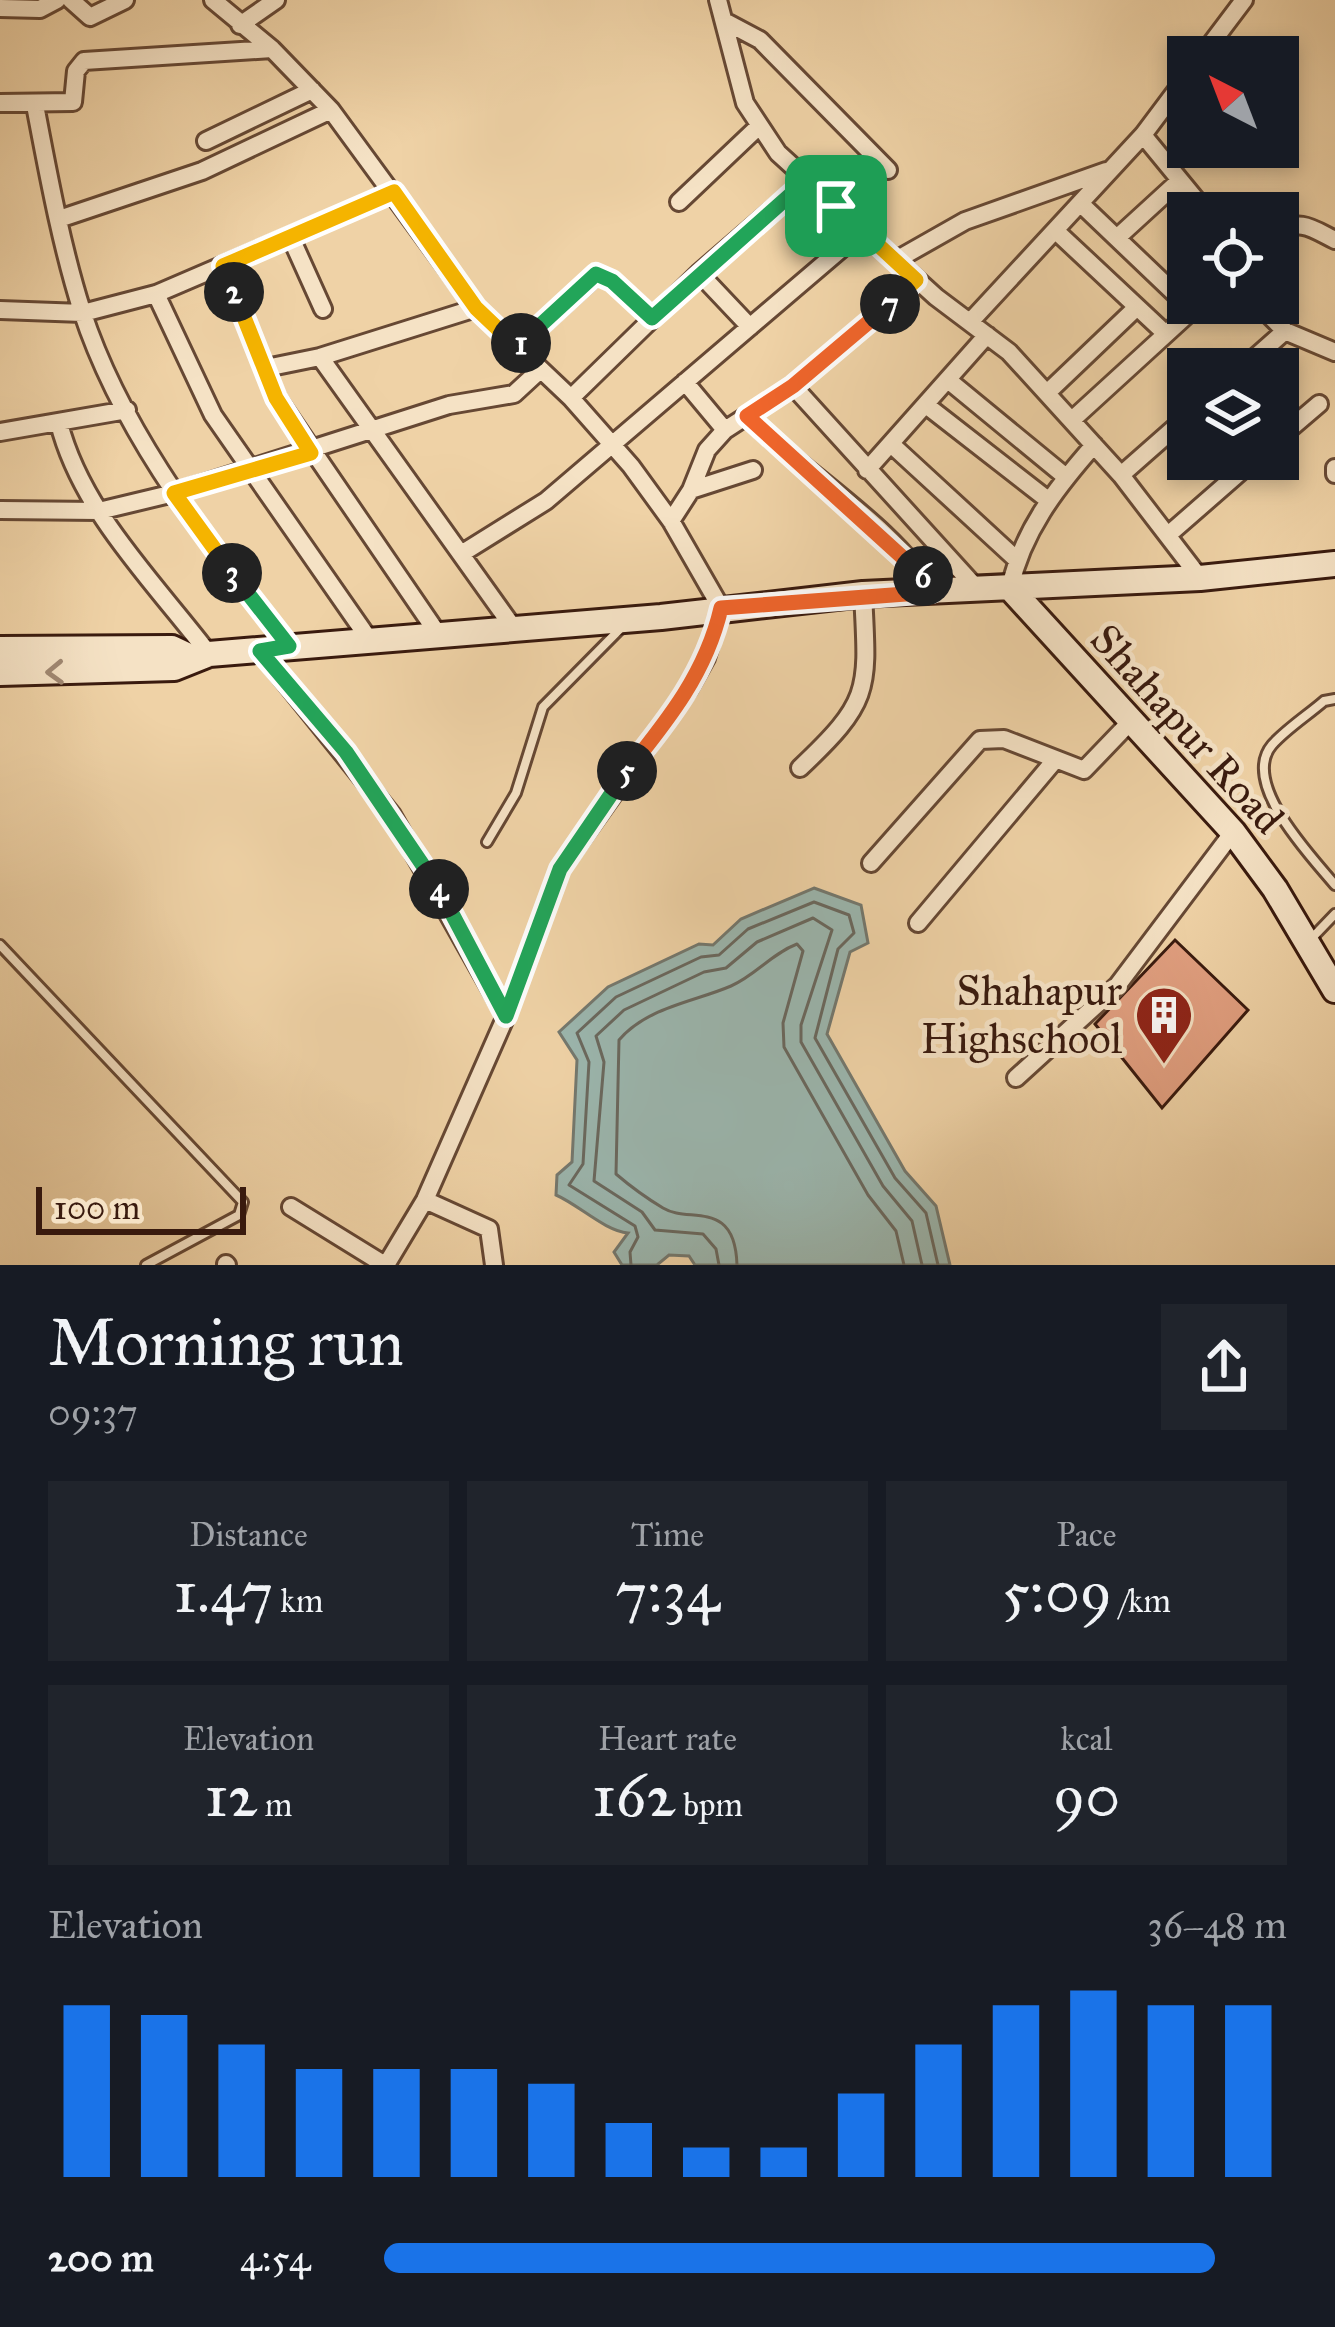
<!DOCTYPE html>
<html lang="en">
<head>
<meta charset="utf-8">
<style>
  :root { --surface:#171b24; --page:#20242c; --text:#f1f3f6; --muted:#9ea1a6; --accent:#1a73e8 }
  body { margin:0; font-family:"IM FELL Great Primer",serif; background:var(--page); color:var(--text); height:100vh; display:flex; flex-direction:column; font-size:45px; white-space:nowrap }
  * { box-sizing:border-box; margin:0 }
  p { font-size:39px; color:var(--muted) }
  .icon { flex:none; width:66px; height:66px; fill:none; stroke:currentColor; stroke-width:2; stroke-linecap:round; stroke-linejoin:round }
  .map { position:relative; height:1265px; overflow:hidden }
  .panel { display:flex; flex-direction:column; background:var(--surface); flex:1 }
  .panel>* { flex:none }
  .needle { width:78px; rotate:318deg }
  .fabs { position:absolute; left:1167px; top:36px; display:grid; gap:24px }
  .fabs a { display:grid; place-items:center; width:132px; height:132px; border-radius:0px; background:var(--surface); box-shadow:0 6px 18px #0003; font-size:60px }
  .scale { position:absolute; left:36px; bottom:30px; width:210px; box-sizing:border-box; padding-left:12px; border:6px solid #391a0e; border-top:0; font-size:33px; line-height:42px; white-space:nowrap; color:#391a0e; -webkit-text-stroke:9px #f5e2c5; paint-order:stroke }
  .pin { position:absolute; display:grid; place-items:center; width:102px; height:102px; color:#fff; margin:-51px; border-radius:24px; box-shadow:0 6px 18px #0006 }
  .km { position:absolute; width:60px; height:60px; margin:-30px; border-radius:50%; background:#222; color:#fff; font-size:33px; line-height:60px; text-align:center }
  .round { display:grid; place-items:center; flex:none; width:126px; height:126px; border-radius:0px; background:var(--page) }
  .summary { display:flex; align-items:center; justify-content:space-between; height:204px; padding:0 48px }
  h1 { font-size:66px; font-weight:600; line-height:90px }
  .metrics { display:grid; grid-template-columns:repeat(3,1fr); gap:18px; height:204px; padding:12px 48px }
  .metrics div { display:grid; align-content:center; border-radius:0px; background:var(--page); text-align:center }
  .metrics b { font-size:60px; font-weight:600 }
  .metrics small { font-size:33px; font-weight:400 }
  .metrics p { font-size:33px }
  .chart { height:336px; padding:24px 48px }
  .chart p { display:flex; justify-content:space-between }
  .chart svg { width:100%; height:216px; margin-top:12px; stroke:var(--accent); stroke-width:6 }
  ul { padding:0 48px; list-style:none; font-size:39px }
  li { display:grid; grid-template-columns:192px 144px 1fr; align-items:center; height:90px }
  li i { height:30px; border-radius:15px; background:var(--accent) }
  .map>svg:first-child { display:block }
  .water { fill:#9bb6ae; stroke:#74786e; stroke-width:3 }
  .lines { fill:none; stroke-linecap:round; stroke-linejoin:round }
  .shore { stroke:#6a685e; stroke-width:3 }
  .building { fill:#e19f80; stroke:#391a0e; stroke-width:3 }
  .lane-casing { stroke:#664834; stroke-width:14 }
  .street-casing { stroke:#664834; stroke-width:22 }
  .secondary-casing { stroke:#391a0e; stroke-width:30 }
  .lane { stroke:#f5e2c5; stroke-width:8 }
  .street { stroke:#f5e2c5; stroke-width:16 }
  .secondary { stroke:#f5e2c5; stroke-width:24 }
  .oneway { stroke:#a08873 }
  .split-1-casing { stroke:#fff; stroke-width:24 }
  .split-2-casing { stroke:#fff; stroke-width:24 }
  .split-3-casing { stroke:#fff; stroke-width:24 }
  .split-4-casing { stroke:#fff; stroke-width:24 }
  .split-5-casing { stroke:#fff; stroke-width:24 }
  .split-6-casing { stroke:#fff; stroke-width:24 }
  .split-7-casing { stroke:#fff; stroke-width:24 }
  .split-8-casing { stroke:#fff; stroke-width:24 }
  .split-1 { stroke:#22a559; stroke-width:15 }
  .split-2 { stroke:#f5b400; stroke-width:15 }
  .split-3 { stroke:#f5b400; stroke-width:15 }
  .split-4 { stroke:#22a559; stroke-width:15 }
  .split-5 { stroke:#22a559; stroke-width:15 }
  .split-6 { stroke:#f0652b; stroke-width:15 }
  .split-7 { stroke:#f0652b; stroke-width:15 }
  .split-8 { stroke:#f5b400; stroke-width:15 }
  .labels { text-anchor:middle; dominant-baseline:central; stroke-width:10; stroke-linejoin:round; paint-order:stroke }
  .street-label { font-size:42px; fill:#391a0e; stroke:#f5e2c5 }
  .poi-label { font-size:42px; fill:#391a0e; stroke:#f5e2c5; text-anchor:end }
</style>
</head>
<body>
<div class="map">
<svg width="1335" height="1265" viewBox="0 0 1335 1265">
  <rect width="100%" height="100%" fill="#efd2a6"/>
  <filter id="stains"><feTurbulence type="fractalNoise" baseFrequency=".00167" numOctaves="4"/><feColorMatrix values="0 0 0 0 .2 0 0 0 0 .09 0 0 0 0 .02 0 0 0 .5 -.17"/></filter>
  <radialGradient id="worn" r=".72"><stop offset=".6" stop-color="#630" stop-opacity="0"/><stop offset="1" stop-color="#630" stop-opacity=".3"/></radialGradient>
  <path class="water" d="M 814,888 L 861,905 L 868,943 L 850,952 L 827,1034 L 905,1171 L 936,1206 L 950,1265 L 695,1265 L 689,1256 L 669,1255 L 657,1265 L 622,1265 L 614,1252 L 628,1233 C 605,1231 579,1205 556,1195 L 557,1175 L 572,1162 L 577,1060 L 559,1032 L 608,987 L 699,944 L 713,945 L 741,919 Z"/>
  <g class="lines">
    <path class="shore" d="M 631,1265 L 630,1252 L 638,1237 L 635,1226 L 569,1185 L 583,1164 L 589,1062 L 577,1033 L 616,997 L 701,957 L 719,955 L 748,929 L 814,902 L 849,915 L 854,933 L 838,949 L 815,1038 L 895,1178 L 926,1213 L 938,1265
      M 719,1265 L 716,1249 L 703,1234 L 655,1230 L 642,1212 L 594,1181 L 604,1062 L 596,1036 L 624,1010 L 704,972 L 726,968 L 757,942 L 813,918 L 832,930 L 801,1025 L 801,1042 L 883,1186 L 912,1221 L 922,1265
      M 737,1265 C 735,1198 689,1224 663,1208 C 648,1199 630,1186 616,1174 L 619,1040 C 647,1007 694,1002 731,986 C 756,975 771,954 797,944 L 803,951 L 783,1023 L 784,1047 L 868,1195 L 896,1231 L 904,1265"/>
  </g>
  <path class="building" d="M 1175,940 L 1248,1010 L 1162,1108 L 1095,1024 Z"/>
  <g class="lines">
    <g class="lane-casing">
      <path id="lane" d="M 1335,699 L 1324,701 C 1308,715 1286,729 1272,745 C 1240,783 1311,856 1335,885
        M 487,842 L 516,793 L 543,707 L 623,626
        M 1311,939 L 1335,914
        M 0,945 L 243,1202 L 239,1215 L 146,1265"/>
    </g>
    <g class="street-casing">
      <path id="street" d="M 71,0 L 90,17 L 125,0
        M 213,0 L 272,49 L 331,110 L 476,308 L 571,398 L 631,466 L 671,521 L 721,608 L 706,658 L 689,688 L 560,869 L 506,1016 L 425,1200 L 386,1265
        M 718,0 L 745,103 L 778,153 L 936,297 L 1009,352 L 1121,475 L 1200,578
        M 0,8 L 40,9 L 57,0
        M 726,22 L 760,40 L 888,170
        M 240,25 L 276,0
        M 1201,57 L 1244,0
        M 0,103 L 73,102 L 76,71 L 84,61 L 272,49
        M 35,105 C 48,173 61,245 82,311 C 123,437 210,543 289,647
        M 1143,135 L 1207,213
        M 206,141 L 312,90
        M 679,202 L 757,128
        M 1081,204 L 1192,310
        M 59,219 L 202,171 L 331,110
        M 1057,232 L 1166,334
        M 1278,234 C 1299,217 1313,229 1335,240
        M 1119,236 L 1178,182
        M 291,238 L 323,309
        M 898,259 L 965,221 L 1106,171
        M 223,266 L 276,397 L 438,634
        M 699,273 L 750,327
        M 156,294 L 213,415 L 371,642
        M 1257,303 L 1285,331 L 1335,352
        M 0,310 L 83,313 L 156,294 L 394,192
        M 970,322 L 1143,135 L 1188,75
        M 517,347 L 596,275 L 612,281 L 653,318
        M 320,357 L 515,630
        M 266,368 L 320,357 L 476,308
        M 1242,369 L 1285,331
        M 948,380 L 1066,477
        M 685,382 L 725,430
        M 793,386 L 979,591
        M 1048,392 L 1137,307
        M 571,398 L 699,273 L 807,180
        M 926,405 L 1048,500
        M 747,416 C 800,471 897,528 932,592
        M 1072,420 L 1200,303
        M 59,423 C 81,511 155,583 209,654
        M 0,432 L 127,410
        M 1278,439 L 1319,404
        M 891,444 L 1016,559
        M 1335,468 L 1335,474
        M 867,470 L 987,335
        M 1121,475 L 1188,416
        M 691,490 L 753,470
        M 0,510 L 99,511 L 174,493 L 449,405 L 514,394 L 540,370
        M 671,521 L 691,490 L 707,450 L 725,430 L 793,386 L 917,280
        M 1168,535 L 1255,459
        M 461,554 L 546,501 L 861,232
        M 1010,588 C 1022,532 1056,488 1094,445
        M 260,651 L 392,815 L 506,1016
        M 800,768 C 872,700 868,690 863,594
        M 871,863 L 980,740 L 1004,739 L 1084,770 L 1132,720
        M 918,923 L 1055,760
        M 1016,1078 L 1117,986 L 1233,832
        M 425,1200 L 489,1229 L 494,1265
        M 291,1207 L 385,1265
        M 226,1264 L 227,1265"/>
    </g>
    <g class="secondary-casing">
      <path id="secondary" d="M 1010,588 L 1233,832 L 1275,889 L 1335,990
        M 0,649 L 172,648 L 191,657
        M 0,673 L 174,668 L 209,654 L 661,617 L 863,594 L 1200,578 L 1335,564"/>
    </g>
    <use href="#lane" class="lane"/>
    <use href="#street" class="street"/>
    <use href="#secondary" class="secondary"/>
  </g>
  <defs><path id="oneway-chevron" d="M-2-3.5L2.5 0L-2 3.5" fill="none" stroke-width="1.6" stroke-linecap="round" stroke-linejoin="round" transform="scale(3)"/></defs>
  <use class="oneway" href="#oneway-chevron" transform="translate(55 672) rotate(178)"/>
  <g class="lines">
    <g class="split-1-casing">
      <path id="split-1" d="M 521,343 L 596,274 L 612,281 L 652,318 L 807,180 L 836,206"/>
    </g>
    <g class="split-2-casing">
      <path id="split-2" d="M 234,292 L 223,266 L 394,192 L 476,308 L 517,347 L 521,343"/>
    </g>
    <g class="split-3-casing">
      <path id="split-3" d="M 232,573 L 174,493 L 311,453 L 276,398 L 234,292"/>
    </g>
    <g class="split-4-casing">
      <path id="split-4" d="M 232,573 L 289,646 L 260,651 L 346,752 L 439,889"/>
    </g>
    <g class="split-5-casing">
      <path id="split-5" d="M 439,889 L 506,1016 L 560,869 L 627,771"/>
    </g>
    <g class="split-6-casing">
      <path id="split-6" d="M 627,771 C 668,720 706,673 721,608 L 932,592 L 923,576"/>
    </g>
    <g class="split-7-casing">
      <path id="split-7" d="M 890,304 L 793,386 L 747,416 L 923,576"/>
    </g>
    <g class="split-8-casing">
      <path id="split-8" d="M 836,206 L 916,280 L 890,304"/>
    </g>
    <use href="#split-1" class="split-1"/>
    <use href="#split-2" class="split-2"/>
    <use href="#split-3" class="split-3"/>
    <use href="#split-4" class="split-4"/>
    <use href="#split-5" class="split-5"/>
    <use href="#split-6" class="split-6"/>
    <use href="#split-7" class="split-7"/>
    <use href="#split-8" class="split-8"/>
  </g>
  <defs>
    <g id="building-pin" transform="scale(3)"><path d="M0 17L-7.5 6A9.5 9.5 0 1 1 7.5 6Z" fill="#8f2418" stroke="#f5e2c5"/><path d="M-4-6H4V6H1V3H-1V6H-4ZM-2.5-4.3h1.7v1.8h-1.7ZM.8-4.3h1.7v1.8H.8ZM-2.5-1h1.7V.8h-1.7ZM.8-1h1.7V.8H.8Z" fill="#fff"/></g>
  </defs>
  <g fill-rule="evenodd">
    <use href="#building-pin" x="1164" y="1015"/>
  </g>
  <g class="labels">
    <g class="street-label">
      <text transform="translate(1187 729) rotate(48)">Shahapur Road</text>
    </g>
    <g class="poi-label">
      <text x="1122" y="991">Shahapur<tspan x="1122" dy="48">Highschool</tspan></text>
    </g>
  </g>
  <rect width="100%" height="100%" filter="url(#stains)"/>
  <rect width="100%" height="100%" fill="url(#worn)"/>
</svg>
<div class="fabs">
<a><svg class="needle" viewBox="-14 -14 28 28"><path d="M0-13l5 13h-10z" fill="#e53935"/><path d="M0 13l5-13h-10z" fill="#9ea1a6"/></svg></a>
<a><svg class="icon" aria-label="locate" viewBox="0 0 24 24"><circle cx="12" cy="12" r="6"/><path d="M12 2v4M12 18v4M2 12h4M18 12h4"/></svg></a>
<a><svg class="icon" aria-label="layers" viewBox="0 0 24 24"><path d="M12 4l9 5-9 5-9-5zM3 14l9 5 9-5"/></svg></a>
</div>
<div class="scale">100 m</div>
<div class="pin" style="left:836px;top:206px;background:#1e9e55"><svg class="icon" aria-label="arrive" viewBox="0 0 24 24"><path d="M6 21V4h12l-3 4 3 4H6"/></svg></div>
<b class="km" style="left:521px;top:343px">1</b>
<b class="km" style="left:234px;top:292px">2</b>
<b class="km" style="left:232px;top:573px">3</b>
<b class="km" style="left:439px;top:889px">4</b>
<b class="km" style="left:627px;top:771px">5</b>
<b class="km" style="left:923px;top:576px">6</b>
<b class="km" style="left:890px;top:304px">7</b>
</div>
<section class="panel">
<div class="summary"><div><h1>Morning run</h1><p>09:37</p></div><a class="round"><svg class="icon" aria-label="share" viewBox="0 0 24 24"><path d="M12 15V3M7 8l5-5 5 5M5 13v7h14v-7"/></svg></a></div>
<div class="metrics">
<div><p>Distance</p><b>1.47<small> km</small></b></div>
<div><p>Time</p><b>7:34</b></div>
<div><p>Pace</p><b>5:09<small> /km</small></b></div>
</div>
<div class="metrics">
<div><p>Elevation</p><b>12<small> m</small></b></div>
<div><p>Heart rate</p><b>162<small> bpm</small></b></div>
<div><p>kcal</p><b>90</b></div>
</div>
<div class="chart"><p><span>Elevation</span>36–48 m</p>
<svg viewBox="0 0 160 44" preserveAspectRatio="none"><path d="M5 44V9M15 44V11M25 44V17M35 44V22M45 44V22M55 44V22M65 44V25M75 44V33M85 44V38M95 44V38M105 44V27M115 44V17M125 44V9M135 44V6M145 44V9M155 44V9"/></svg>
</div>
<ul>
<li><b>200 m</b>4:54<i style="width:92%"></i></li>
</ul>
</section>
</body>
</html>
